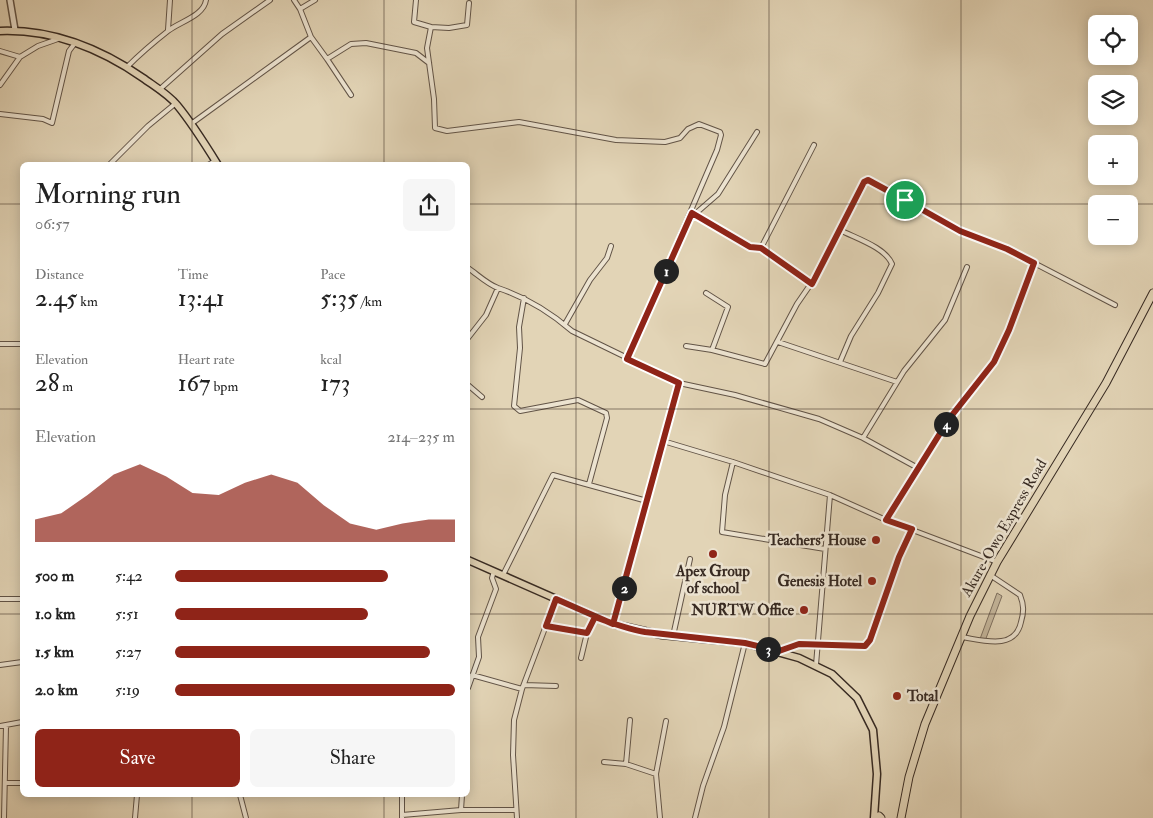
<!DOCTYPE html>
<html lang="en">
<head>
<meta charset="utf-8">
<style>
  :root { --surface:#fff; --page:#f6f6f6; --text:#222; --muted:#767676; --accent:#8f2418 }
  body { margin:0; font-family:"IM FELL Double Pica",serif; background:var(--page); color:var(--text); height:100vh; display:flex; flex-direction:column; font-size:19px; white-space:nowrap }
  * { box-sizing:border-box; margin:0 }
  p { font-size:16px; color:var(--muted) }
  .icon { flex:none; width:28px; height:28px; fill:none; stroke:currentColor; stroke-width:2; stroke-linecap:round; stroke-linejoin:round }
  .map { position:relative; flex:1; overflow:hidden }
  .panel { position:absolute; left:20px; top:162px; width:450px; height:635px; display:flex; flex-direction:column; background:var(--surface); border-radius:8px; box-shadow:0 2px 12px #0003 }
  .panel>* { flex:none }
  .controls { position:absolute; left:1088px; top:15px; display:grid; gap:10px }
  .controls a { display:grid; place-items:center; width:50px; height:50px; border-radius:8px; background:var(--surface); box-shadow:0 2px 12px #0003; font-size:25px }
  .pin { position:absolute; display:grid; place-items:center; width:42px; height:42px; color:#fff; margin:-21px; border:2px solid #fff; border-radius:50%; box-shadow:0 1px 5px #0007 }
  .km { position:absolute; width:25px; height:25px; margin:-12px; border-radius:50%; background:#222; color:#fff; font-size:14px; line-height:25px; text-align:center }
  .round { display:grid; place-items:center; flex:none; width:52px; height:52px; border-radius:8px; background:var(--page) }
  .summary { display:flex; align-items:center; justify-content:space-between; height:85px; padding:0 15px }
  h1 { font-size:28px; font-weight:600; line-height:38px }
  .metrics { display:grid; grid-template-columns:repeat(3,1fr); gap:8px; height:85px; padding:5px 15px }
  .metrics div { display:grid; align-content:center }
  .metrics b { font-size:25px; font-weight:600 }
  .metrics small { font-size:14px; font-weight:400 }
  .metrics p { font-size:14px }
  .chart { height:140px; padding:10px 15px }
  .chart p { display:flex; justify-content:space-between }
  .chart svg { width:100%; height:90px; margin-top:5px; fill:var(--accent); opacity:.7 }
  .button { display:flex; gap:10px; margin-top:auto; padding:10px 15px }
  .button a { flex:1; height:58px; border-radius:8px; background:var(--accent); color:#fff; font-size:20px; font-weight:600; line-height:58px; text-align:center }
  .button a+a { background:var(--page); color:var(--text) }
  ul { padding:0 15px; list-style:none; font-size:16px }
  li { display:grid; grid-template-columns:80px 60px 1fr; align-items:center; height:38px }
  li i { height:12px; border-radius:6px; background:var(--accent) }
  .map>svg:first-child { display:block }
  .green { fill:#c5b79d; stroke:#7e7060 }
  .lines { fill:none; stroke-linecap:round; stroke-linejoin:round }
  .minor-casing { stroke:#625447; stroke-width:6 }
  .tertiary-casing { stroke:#625447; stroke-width:8 }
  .primary-casing { stroke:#372a22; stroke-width:9 }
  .trunk-casing { stroke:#372a22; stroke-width:9 }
  .minor { stroke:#ece3d0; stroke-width:4 }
  .tertiary { stroke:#ece3d0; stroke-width:5 }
  .primary { stroke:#e2d4b6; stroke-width:6 }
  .trunk { stroke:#e2d4b6; stroke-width:7 }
  .route-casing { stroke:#fff; stroke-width:10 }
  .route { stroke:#8f2418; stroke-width:6 }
  .grid { fill:none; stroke:#372a22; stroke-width:1; stroke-opacity:0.55 }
  .poi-dot { fill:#8f2418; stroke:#ece3d0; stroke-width:2 }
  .labels { text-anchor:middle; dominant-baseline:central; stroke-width:5; stroke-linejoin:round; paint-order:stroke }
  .street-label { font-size:15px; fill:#372a22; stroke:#ece3d0 }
  .poi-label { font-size:15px; font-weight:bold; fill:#372a22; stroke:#ece3d0; text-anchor:end }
</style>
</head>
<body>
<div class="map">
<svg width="1153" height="818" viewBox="0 0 1153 818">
  <rect width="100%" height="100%" fill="#e2d4b6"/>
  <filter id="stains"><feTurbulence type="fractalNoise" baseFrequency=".004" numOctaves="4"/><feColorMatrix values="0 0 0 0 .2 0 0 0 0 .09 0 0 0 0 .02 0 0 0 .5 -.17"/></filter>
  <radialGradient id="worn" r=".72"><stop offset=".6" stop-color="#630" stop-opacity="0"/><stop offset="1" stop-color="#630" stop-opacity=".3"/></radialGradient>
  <path class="green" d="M 997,593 L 1002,596 L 985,641 L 980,639 Z"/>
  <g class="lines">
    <g class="minor-casing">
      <path id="minor" d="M 294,0 L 300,9 L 311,37 L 327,59 L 351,44 L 366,43 L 416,53 L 429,63
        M 416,0 L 414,22 L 431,27 L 427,48 L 434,99 L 435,128 L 447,131 L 519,122 L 616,140 L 665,142 L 680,138 L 688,129 L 699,124 L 720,132 L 721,135 L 717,150 L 627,359
        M 300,9 L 315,0
        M 431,27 L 449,28 L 467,25 L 469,3
        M 168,30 L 170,0
        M 0,51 L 20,57 L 38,46 L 58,39
        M 327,59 L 351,95
        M 127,67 C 140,54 154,42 168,31 C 179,22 204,16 206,0
        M 0,85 L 20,57
        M 159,90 L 222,34 L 270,0
        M 0,114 L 43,119 L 52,123 L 69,51 L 75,43
        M 191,124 L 311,37
        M 109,165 L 148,126 L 176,103
        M 208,165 L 215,161
        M 691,213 L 750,247 L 761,248 L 812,284
        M 695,214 L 718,194 L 757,132
        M 840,230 C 855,238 885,247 892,264 L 878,293 L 851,336 L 840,362
        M 761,248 L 814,145
        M 468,268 C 477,274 487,284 498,288 C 525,297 550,312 572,331 L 679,383 L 735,395 L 819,419 L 863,438 L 918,468
        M 706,293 L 728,307 L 712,350
        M 524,298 L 519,327 L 520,348 L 514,406 L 520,411 L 578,400 L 606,413 L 607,418 L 589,484
        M 565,324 L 590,280 L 607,258 L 611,246
        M 468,338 L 486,315 L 498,288
        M 778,342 L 897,382
        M 0,344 L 22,344
        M 686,346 L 712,350 L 765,364 L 797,304 L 817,275 L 865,180 L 960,231 L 1007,249 L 1115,305
        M 468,385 L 482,397
        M 863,438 L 904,371 L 945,320 L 967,267
        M 663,441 L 733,462 L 830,495 L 886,520 L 997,562
        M 733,462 L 725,495 L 722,532 L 825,549
        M 886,520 L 949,419 L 994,362 L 1009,330 L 1033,263
        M 503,575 L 553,475 L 647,501
        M 0,599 L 22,599
        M 613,624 L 679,383
        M 546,626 L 587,633
        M 673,636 L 690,559
        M 961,637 C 982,640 1015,651 1021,622 C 1024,612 1024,605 1020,595 L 990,575
        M 779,651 L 799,644 L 865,646 L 870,640 L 899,557 L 912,529
        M 581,658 L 587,633 L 595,617
        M 0,665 L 22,662
        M 816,665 L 830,495
        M 472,675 L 522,689
        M 524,685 L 556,686
        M 468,688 L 479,657 L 478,637 L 496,589 L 492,578 L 494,571
        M 0,726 L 22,722
        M 604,762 L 626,764 L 656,774
        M 626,764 L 630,720
        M 6,783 L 22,783
        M 240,795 L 246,818
        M 461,810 L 462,795
        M 402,815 L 461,810 L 516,810
        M 4,818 L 6,726
        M 135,818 L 137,795
        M 402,818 L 402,795
        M 517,818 L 513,755 L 514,720 L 522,689 L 556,599
        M 660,818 L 656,774 L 666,721
        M 695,818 L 703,786 L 724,727 L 745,643"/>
    </g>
    <g class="tertiary-casing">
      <path id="tertiary" d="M 10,0 L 15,30"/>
    </g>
    <g class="primary-casing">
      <path id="primary" d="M 0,31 C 53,29 101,49 143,78 C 154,86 168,94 177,105 C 192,123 205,144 218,165
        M 468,560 L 613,624 L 662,635 L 745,643 L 799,658 L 832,674 L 857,698 L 873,730 L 877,774 L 874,818"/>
    </g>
    <g class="trunk-casing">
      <path id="trunk" d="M 879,816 L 881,818
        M 901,818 L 909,777 L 925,724 L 970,616 L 997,562 L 1106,383 L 1153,293"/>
    </g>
    <use href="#minor" class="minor"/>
    <use href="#tertiary" class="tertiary"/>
    <use href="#primary" class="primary"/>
    <use href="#trunk" class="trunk"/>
  </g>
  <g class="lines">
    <g class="route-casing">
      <path id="route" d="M 905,200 L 868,180 L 864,182 L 812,284 L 761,248 L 750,247 L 692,213 L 627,359 L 679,383 L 613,624 L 556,599 L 546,626 L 587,633 L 595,617 C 611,623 628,629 645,632 L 745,643 L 779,651 L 799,644 L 865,646 L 870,640 L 899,557 L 912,529 L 886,520 L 949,419 L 994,362 L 1009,330 L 1034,263 L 1007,249 L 960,231 L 905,200"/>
    </g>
    <use href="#route" class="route"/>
  </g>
  <path class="grid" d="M 192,0 L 192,165M 384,0 L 384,165M 576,0 L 576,818M 769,0 L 769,818M 961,0 L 961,818M 0,204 L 22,204M 468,204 L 1096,204M 1129,204 L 1153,204M 0,409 L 22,409M 468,409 L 1153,409M 0,614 L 22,614M 468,614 L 1153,614M 192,795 L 192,818M 384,795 L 384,818"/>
  <g class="poi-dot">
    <circle cx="876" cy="540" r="5"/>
    <circle cx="713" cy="554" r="5"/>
    <circle cx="872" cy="581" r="5"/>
    <circle cx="804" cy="610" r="5"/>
    <circle cx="897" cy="696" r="5"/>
  </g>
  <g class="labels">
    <g class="street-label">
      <text transform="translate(1004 528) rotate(-60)">Akure-Owo Express Road</text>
    </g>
    <g class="poi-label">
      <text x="866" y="540">Teachers' House</text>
      <text x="713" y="571" text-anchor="middle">Apex Group<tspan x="713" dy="17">of school</tspan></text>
      <text x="862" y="581">Genesis Hotel</text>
      <text x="794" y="610">NURTW Office</text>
      <text x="907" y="696" text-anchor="start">Total</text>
    </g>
  </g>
  <rect width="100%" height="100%" filter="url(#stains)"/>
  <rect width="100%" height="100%" fill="url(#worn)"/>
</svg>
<div class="controls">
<a><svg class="icon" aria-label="locate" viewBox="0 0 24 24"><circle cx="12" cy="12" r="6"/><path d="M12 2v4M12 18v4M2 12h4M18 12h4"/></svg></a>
<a><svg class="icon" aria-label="layers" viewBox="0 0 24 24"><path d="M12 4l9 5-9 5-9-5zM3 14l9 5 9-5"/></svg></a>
<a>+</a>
<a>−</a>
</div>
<div class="pin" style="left:905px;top:200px;background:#1e9e55"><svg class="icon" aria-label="arrive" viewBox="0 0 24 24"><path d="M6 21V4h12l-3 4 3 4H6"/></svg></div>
<b class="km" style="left:666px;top:271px">1</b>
<b class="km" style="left:624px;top:588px">2</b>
<b class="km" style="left:768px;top:649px">3</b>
<b class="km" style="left:946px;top:424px">4</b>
<section class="panel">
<div class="summary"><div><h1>Morning run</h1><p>06:57</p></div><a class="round"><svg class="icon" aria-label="share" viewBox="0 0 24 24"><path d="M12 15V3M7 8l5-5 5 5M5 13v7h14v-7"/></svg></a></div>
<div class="metrics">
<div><p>Distance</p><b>2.45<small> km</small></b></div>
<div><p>Time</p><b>13:41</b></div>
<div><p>Pace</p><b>5:35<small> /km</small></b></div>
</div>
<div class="metrics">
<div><p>Elevation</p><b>28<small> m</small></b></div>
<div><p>Heart rate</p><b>167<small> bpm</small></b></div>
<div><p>kcal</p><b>173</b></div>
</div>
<div class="chart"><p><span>Elevation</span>214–235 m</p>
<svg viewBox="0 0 160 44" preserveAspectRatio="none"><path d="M0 44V33L10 30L20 21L30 11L40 6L50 12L60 20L70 21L80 15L90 11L100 15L110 26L120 35L130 38L140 35L150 33L160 33V44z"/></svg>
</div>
<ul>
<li><b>500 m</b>5:42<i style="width:76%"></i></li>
<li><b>1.0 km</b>5:51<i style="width:69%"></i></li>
<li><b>1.5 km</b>5:27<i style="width:91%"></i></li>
<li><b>2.0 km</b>5:19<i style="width:100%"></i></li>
</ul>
<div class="button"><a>Save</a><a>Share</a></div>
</section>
</div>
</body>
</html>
